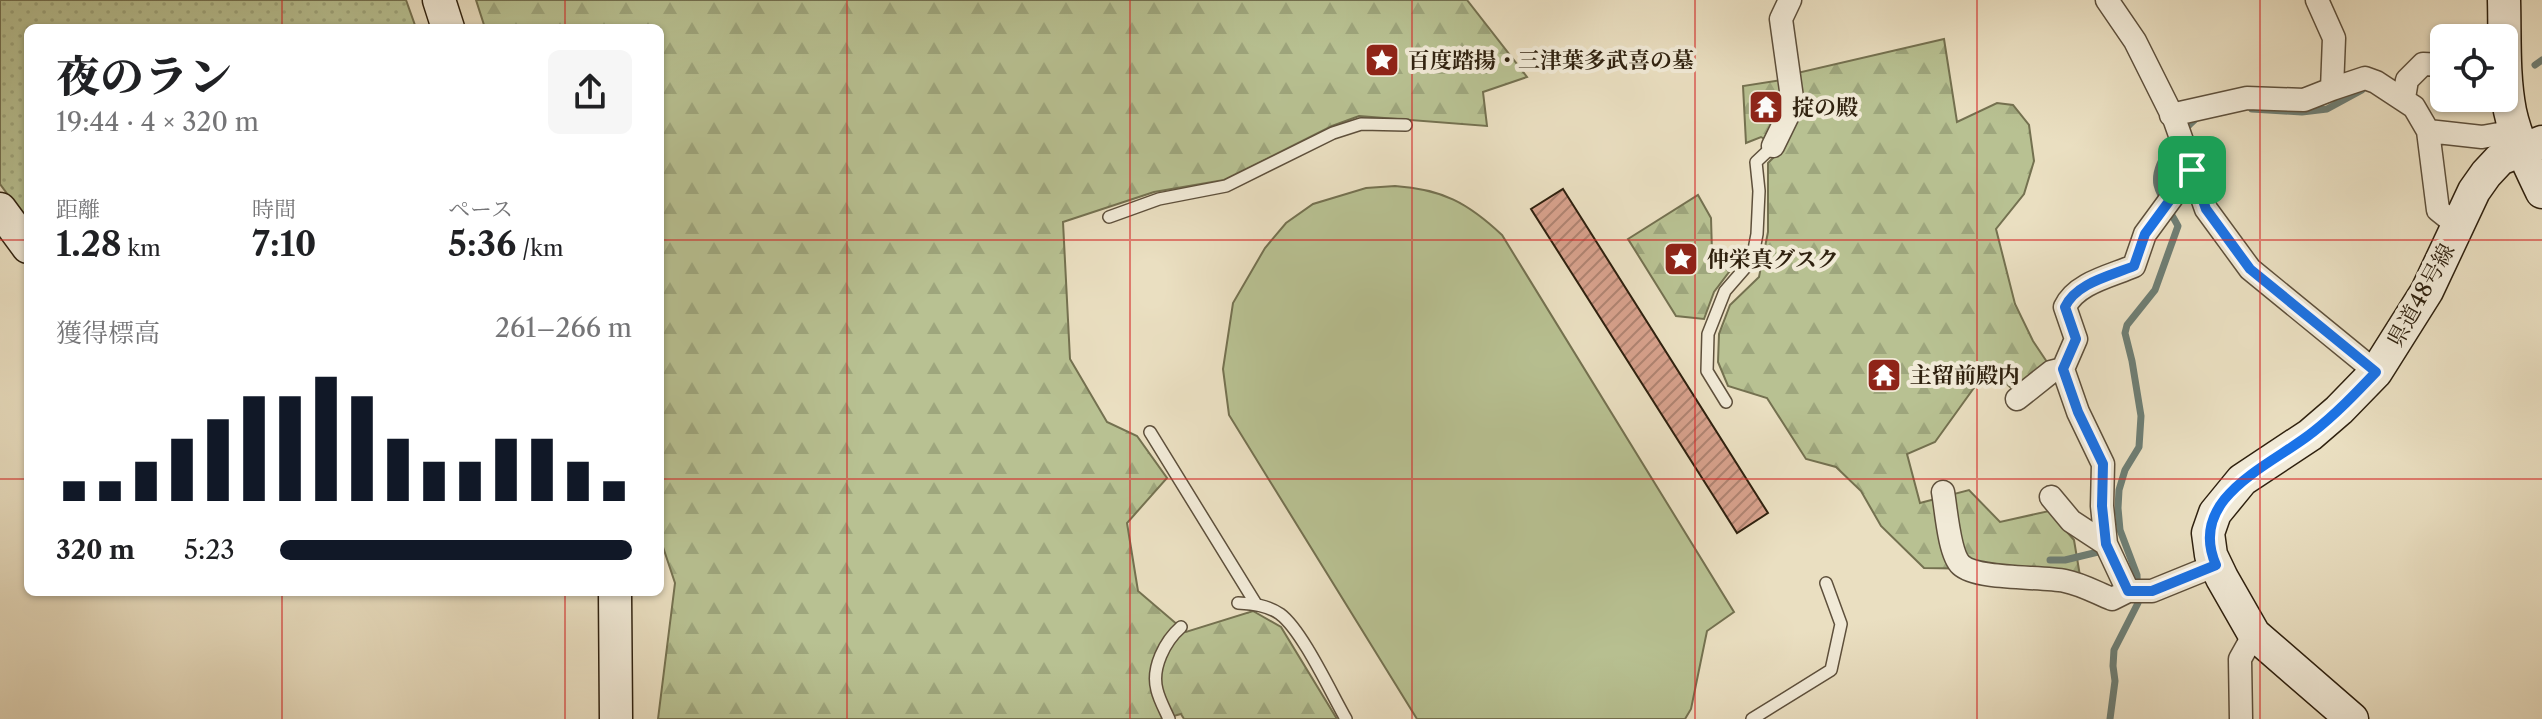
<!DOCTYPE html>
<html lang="ja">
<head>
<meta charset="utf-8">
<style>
  :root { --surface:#fff; --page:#f6f6f6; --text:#202124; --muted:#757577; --accent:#111827 }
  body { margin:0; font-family:"Libre Caslon Text","Noto Serif JP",serif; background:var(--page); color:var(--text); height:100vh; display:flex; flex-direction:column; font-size:30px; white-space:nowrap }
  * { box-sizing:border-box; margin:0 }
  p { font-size:26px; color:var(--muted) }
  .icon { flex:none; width:44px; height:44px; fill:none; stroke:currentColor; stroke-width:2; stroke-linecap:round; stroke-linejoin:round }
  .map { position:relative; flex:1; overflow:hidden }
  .panel { position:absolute; left:24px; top:24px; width:640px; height:572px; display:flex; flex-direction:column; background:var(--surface); border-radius:12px; box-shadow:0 2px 6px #0004 }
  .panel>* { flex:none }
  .tools { position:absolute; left:2430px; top:24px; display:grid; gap:16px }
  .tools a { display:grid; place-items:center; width:88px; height:88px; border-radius:12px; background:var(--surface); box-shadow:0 2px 6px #0004; font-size:40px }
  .pin { position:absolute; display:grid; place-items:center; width:68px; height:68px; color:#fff; margin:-34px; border-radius:16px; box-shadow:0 4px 12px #0006 }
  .round { display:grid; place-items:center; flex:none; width:84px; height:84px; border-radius:12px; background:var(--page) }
  .overview { display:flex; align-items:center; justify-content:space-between; height:136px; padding:0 32px }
  h1 { font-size:44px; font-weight:800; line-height:60px }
  .metrics { display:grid; grid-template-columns:repeat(3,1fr); gap:12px; height:136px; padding:8px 32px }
  .metrics div { display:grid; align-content:center }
  .metrics b { font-size:34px; font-weight:800 }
  .metrics small { font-size:22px; font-weight:400 }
  .metrics p { font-size:22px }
  .chart { height:224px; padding:16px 32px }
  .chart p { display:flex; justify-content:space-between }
  .chart svg { width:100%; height:144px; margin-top:8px; stroke:var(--accent); stroke-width:6 }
  ul { padding:0 32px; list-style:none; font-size:26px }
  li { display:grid; grid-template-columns:128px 96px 1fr; align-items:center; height:60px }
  li i { height:20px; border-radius:10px; background:var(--accent) }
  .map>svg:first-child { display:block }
  .grass { fill:url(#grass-dots); stroke:#747150; stroke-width:2 }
  .forest { fill:url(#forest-firs); stroke:#747150; stroke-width:2 }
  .pitch { fill:#b8c192; stroke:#747150; stroke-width:2 }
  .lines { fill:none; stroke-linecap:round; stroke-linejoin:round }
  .stream { stroke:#6e7e74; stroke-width:7 }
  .building { fill:url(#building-hatch); stroke:#2f210f; stroke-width:2 }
  .lane-casing { stroke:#5e503c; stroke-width:14 }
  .street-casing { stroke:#5e503c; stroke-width:25 }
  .secondary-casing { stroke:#2f210f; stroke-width:35 }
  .lane { stroke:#f1ead7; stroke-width:11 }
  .street { stroke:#f1ead7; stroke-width:22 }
  .secondary { stroke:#f1ead7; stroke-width:32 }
  .route-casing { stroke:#fff; stroke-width:16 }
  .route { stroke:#1a73e8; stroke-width:10 }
  .grid { fill:none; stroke:#d62828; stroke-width:2; stroke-opacity:0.55 }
  .labels { text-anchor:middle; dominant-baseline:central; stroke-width:8; stroke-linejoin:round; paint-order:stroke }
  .poi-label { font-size:22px; font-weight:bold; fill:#2f210f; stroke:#f1ead7; text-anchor:start }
  .street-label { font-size:22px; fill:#2f210f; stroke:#f1ead7 }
</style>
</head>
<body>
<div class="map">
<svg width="2542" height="719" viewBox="0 0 2542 719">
  <defs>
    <pattern id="grass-dots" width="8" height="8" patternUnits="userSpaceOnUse" patternTransform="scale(2)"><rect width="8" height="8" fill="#b8c192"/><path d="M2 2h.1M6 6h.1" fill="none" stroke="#9ea67d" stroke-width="1.8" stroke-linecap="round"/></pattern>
    <pattern id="forest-firs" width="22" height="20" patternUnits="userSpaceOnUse" patternTransform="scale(2)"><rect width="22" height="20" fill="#b8c192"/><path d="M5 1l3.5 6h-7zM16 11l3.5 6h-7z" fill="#9ea67d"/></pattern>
    <pattern id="building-hatch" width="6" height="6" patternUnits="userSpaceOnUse" patternTransform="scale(2)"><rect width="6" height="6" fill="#d7a18c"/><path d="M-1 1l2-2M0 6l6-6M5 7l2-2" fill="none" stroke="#af8371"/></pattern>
  </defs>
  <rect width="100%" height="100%" fill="#eadfc1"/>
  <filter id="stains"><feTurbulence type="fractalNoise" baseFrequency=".0025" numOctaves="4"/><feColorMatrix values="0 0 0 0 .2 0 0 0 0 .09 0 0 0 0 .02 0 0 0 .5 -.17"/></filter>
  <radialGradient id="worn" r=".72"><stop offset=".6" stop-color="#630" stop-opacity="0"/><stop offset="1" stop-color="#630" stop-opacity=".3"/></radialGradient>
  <path class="grass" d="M 0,0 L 406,0 L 416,28 L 28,28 L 28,222 L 0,184 Z"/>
  <path class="forest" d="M 476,0 L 1467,0 L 1527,77 L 1483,92 L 1487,126 L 1359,116 L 1332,126 L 1224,180 L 1154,192 L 1063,222 L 1070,359 L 1107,422 L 1137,436 L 1167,478 L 1127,523 L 1138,591 L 1186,632 L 1253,611 L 1281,627 L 1337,719 L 1184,719 L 1181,714 L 1162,719 L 658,719 L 675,583 L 660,538 L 660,28 L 485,28 Z
    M 1944,39 L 1957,122 L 1997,103 L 2013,105 L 2029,125 L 2034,161 L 2024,194 L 1996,229 L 2015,304 L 2033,341 L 2047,362 L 2013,390 L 1989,367 L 1935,442 L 1907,454 L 1920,503 L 1969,490 L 2000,522 L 2049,511 L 2074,540 L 2080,576 L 1990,569 L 1924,568 L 1881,526 L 1861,491 L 1836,467 L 1806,459 L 1767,398 L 1728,386 L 1718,362 L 1719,334 L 1730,305 L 1759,277 L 1768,232 L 1768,163 L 1782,149 L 1797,73 Z
    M 1781,80 L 1784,103 L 1768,141 L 1761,137 L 1746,143 L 1743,86 Z
    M 1698,195 L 1711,218 L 1712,252 L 1729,272 L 1714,292 L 1704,319 L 1676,316 L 1628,239 Z"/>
  <path class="pitch" d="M 1395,186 C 1442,189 1468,203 1502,235 L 1734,612 L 1707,631 L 1691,709 L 1685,719 L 1417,719 L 1229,415 L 1223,369 L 1233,303 L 1265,248 L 1286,223 L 1313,204 L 1366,188 Z"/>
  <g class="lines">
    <path class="stream" d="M 2535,65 L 2542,60
      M 2252,109 L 2302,112 L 2327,109 L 2362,90
      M 2050,560 L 2065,560 L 2098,552
      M 2110,719 L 2115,681 L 2113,666 L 2114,650 L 2138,603 L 2137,575 L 2120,530 L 2118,508 L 2119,490 L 2125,470 L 2139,447 L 2141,416 L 2132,361 L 2125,333 L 2127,325 L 2155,290 L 2178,226 C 2172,214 2160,198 2157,185 C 2152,161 2183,130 2200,115"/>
  </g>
  <path class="building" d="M 1563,189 L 1768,513 L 1737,533 L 1531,209 Z"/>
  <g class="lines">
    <g class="lane-casing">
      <path id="lane" d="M 1109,217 L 1159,199 L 1226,186 L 1333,133 L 1361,124 L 1406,125
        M 1726,402 L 1707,371 L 1708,334 L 1725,291 L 1752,260 L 1757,234 L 1759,191 L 1756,162 L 1773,146
        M 1150,432 L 1256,604
        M 1238,603 C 1253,604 1267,605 1280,614 C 1302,630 1331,693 1346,719
        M 1169,719 C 1165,710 1159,699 1157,690 C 1151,668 1165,641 1181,627
        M 1752,719 L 1831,670 L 1841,624 L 1826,583"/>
    </g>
    <g class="street-casing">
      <path id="street" d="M 2107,0 L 2135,41 L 2175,121 L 2206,209 L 2250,269 L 2376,372
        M 2332,89 L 2365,78 L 2376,82 L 2414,107 L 2428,131 L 2438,210 L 2458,226
        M 2404,98 L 2407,80 L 2423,64 L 2444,65
        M 2171,115 L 2247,98 L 2304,100 L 2332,89 L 2334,38 L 2317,0
        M 2428,131 L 2482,137 L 2516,131
        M 1773,146 L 1793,105 L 1781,19 L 1790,0
        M 2017,399 L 2051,372 L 2063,369
        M 1943,492 C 1946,508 1949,554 1961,565 C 1977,580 2041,576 2065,581 C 2081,584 2097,593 2112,599 L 2128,591 L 2152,591 L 2216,565
        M 2051,497 L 2071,521 L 2106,544
        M 2128,591 L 2106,544 L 2102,506 L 2103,464 L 2078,412 L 2063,369 L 2076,339 L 2065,307 C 2076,283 2111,276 2134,266 L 2145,234 L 2192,170
        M 2241,719 L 2240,659 L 2254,634"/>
    </g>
    <g class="secondary-casing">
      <path id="secondary" d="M 439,0 L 448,28
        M 2504,0 C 2505,37 2503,75 2510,111 C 2516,139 2530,167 2542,192
        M 0,209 L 28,247
        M 615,592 L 616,719
        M 2352,719 L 2254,634 L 2222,578 L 2211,555 L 2208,533 L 2215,513 L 2242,480 L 2310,435 L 2339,410 L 2376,372 L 2427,291 L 2474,191 L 2486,174 L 2500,159 L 2542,142"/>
    </g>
    <use href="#lane" class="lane"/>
    <use href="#street" class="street"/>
    <use href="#secondary" class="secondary"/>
  </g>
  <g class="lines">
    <g class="route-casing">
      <path id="route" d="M 2192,170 L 2206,209 L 2250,269 L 2376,372 C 2356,393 2336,414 2313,432 C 2272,465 2186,497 2216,565 L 2152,591 L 2128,591 L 2106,544 L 2102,506 L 2103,464 L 2078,412 L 2063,369 L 2076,339 L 2065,307 C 2076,283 2110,276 2134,266 L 2145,234 Z"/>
    </g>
    <use href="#route" class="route"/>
  </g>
  <path class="grid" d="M 282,0 L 282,28M 565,0 L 565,28M 847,0 L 847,719M 1130,0 L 1130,719M 1412,0 L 1412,719M 1695,0 L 1695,719M 1977,0 L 1977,719M 2260,0 L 2260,719M 0,240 L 28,240M 660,240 L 2542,240M 0,479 L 28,479M 660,479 L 2542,479M 282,592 L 282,719M 565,592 L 565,719"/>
  <defs>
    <g id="sight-square" transform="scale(1.8)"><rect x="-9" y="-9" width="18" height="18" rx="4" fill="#8f2418" stroke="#f1ead7"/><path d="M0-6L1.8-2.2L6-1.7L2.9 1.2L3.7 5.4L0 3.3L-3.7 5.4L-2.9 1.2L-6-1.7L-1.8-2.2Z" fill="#fff"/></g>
    <g id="temple-square" transform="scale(1.8)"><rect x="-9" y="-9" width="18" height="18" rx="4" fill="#8f2418" stroke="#f1ead7"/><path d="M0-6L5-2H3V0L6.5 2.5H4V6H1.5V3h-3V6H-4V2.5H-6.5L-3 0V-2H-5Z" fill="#fff"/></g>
  </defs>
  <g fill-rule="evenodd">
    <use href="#sight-square" x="1382" y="60"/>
    <use href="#temple-square" x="1766" y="107"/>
    <use href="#sight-square" x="1681" y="259"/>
    <use href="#temple-square" x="1884" y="375"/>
  </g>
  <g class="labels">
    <g class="poi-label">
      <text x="1408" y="60">百度踏揚・三津葉多武喜の墓</text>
      <text x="1792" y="107">掟の殿</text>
      <text x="1707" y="259">仲栄真グスク</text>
      <text x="1910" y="375">主留前殿内</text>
    </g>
    <g class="street-label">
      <text transform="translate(2421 295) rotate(-61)">県道48号線</text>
    </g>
  </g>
  <rect width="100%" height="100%" filter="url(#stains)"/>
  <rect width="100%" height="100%" fill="url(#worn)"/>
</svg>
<div class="tools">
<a><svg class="icon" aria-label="locate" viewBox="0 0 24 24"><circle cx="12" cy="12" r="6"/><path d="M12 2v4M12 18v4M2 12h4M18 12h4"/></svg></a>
</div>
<div class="pin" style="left:2192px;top:170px;background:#1e9e55"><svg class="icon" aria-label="arrive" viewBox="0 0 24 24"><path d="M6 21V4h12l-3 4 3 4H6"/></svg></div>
<section class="panel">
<div class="overview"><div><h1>夜のラン</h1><p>19:44 · 4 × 320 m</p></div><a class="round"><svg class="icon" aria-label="share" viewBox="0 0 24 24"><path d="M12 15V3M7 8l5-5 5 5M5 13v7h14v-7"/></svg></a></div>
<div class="metrics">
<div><p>距離</p><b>1.28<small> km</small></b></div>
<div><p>時間</p><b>7:10</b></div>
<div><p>ペース</p><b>5:36<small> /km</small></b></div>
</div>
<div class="chart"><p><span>獲得標高</span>261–266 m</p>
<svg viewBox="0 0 160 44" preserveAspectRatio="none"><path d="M5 44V38M15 44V38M25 44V32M35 44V25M45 44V19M55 44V12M65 44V12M75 44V6M85 44V12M95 44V25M105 44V32M115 44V32M125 44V25M135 44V25M145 44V32M155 44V38"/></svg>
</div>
<ul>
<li><b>320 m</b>5:23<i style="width:100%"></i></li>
</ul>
</section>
</div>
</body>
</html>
